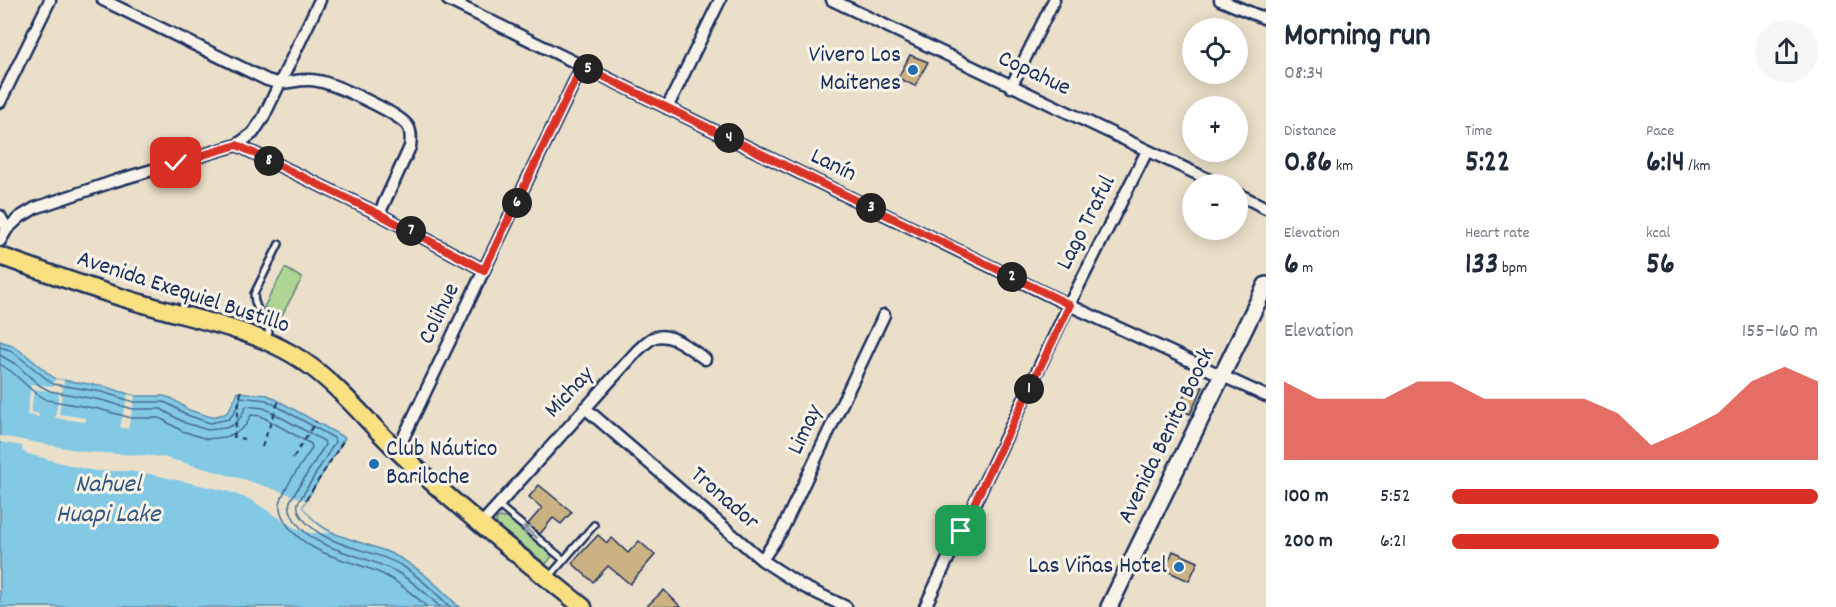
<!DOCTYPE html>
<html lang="en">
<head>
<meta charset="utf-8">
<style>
  :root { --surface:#fff; --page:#f6f6f7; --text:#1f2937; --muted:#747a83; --accent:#d93025 }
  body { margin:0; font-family:Dekko,sans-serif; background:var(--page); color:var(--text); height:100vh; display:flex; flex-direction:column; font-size:22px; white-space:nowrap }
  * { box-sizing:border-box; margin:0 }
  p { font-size:20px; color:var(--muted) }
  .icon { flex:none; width:33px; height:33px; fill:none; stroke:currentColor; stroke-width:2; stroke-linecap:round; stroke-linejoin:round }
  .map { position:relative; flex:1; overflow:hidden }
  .side { display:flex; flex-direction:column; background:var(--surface); width:570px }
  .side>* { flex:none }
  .fabs { position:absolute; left:1182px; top:18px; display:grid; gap:12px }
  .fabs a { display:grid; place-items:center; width:66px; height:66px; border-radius:50%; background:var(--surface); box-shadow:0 3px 15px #0003; font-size:30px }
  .pin { position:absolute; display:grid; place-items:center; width:51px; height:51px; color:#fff; margin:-26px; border-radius:12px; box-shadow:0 3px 9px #0006 }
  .km { position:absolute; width:30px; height:30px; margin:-15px; border-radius:50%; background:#222; color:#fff; font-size:16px; line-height:30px; text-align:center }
  .round { display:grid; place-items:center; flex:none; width:63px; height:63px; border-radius:32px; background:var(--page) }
  .head { display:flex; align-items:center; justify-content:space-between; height:102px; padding:0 18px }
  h1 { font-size:33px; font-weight:700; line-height:45px }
  .figures { display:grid; grid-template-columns:repeat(3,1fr); gap:9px; height:102px; padding:6px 18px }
  .figures div { display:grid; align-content:center }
  .figures b { font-size:30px; font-weight:700 }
  .figures small { font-size:16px; font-weight:400 }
  .figures p { font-size:16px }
  .chart { height:168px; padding:12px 18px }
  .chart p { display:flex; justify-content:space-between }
  .chart svg { width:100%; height:108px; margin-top:6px; fill:var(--accent); opacity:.7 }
  ul { padding:0 18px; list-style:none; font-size:20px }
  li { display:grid; grid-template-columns:96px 72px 1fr; align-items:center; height:45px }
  li i { height:15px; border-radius:8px; background:var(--accent) }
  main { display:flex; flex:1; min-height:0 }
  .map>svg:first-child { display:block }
  .green { fill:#aed692; stroke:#648278; stroke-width:1.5 }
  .water { fill:#83c9e4; stroke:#598bae; stroke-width:1.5 }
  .pier { fill:#eae0c9 }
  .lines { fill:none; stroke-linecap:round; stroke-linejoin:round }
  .shore { stroke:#456d94; stroke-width:1.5 }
  .building { fill:#cbb282; stroke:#1b2f5e; stroke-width:1.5 }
  .lane-casing { stroke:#1b2f5e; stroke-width:10 }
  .street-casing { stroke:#1b2f5e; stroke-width:15 }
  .secondary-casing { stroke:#1b2f5e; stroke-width:20 }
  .primary-casing { stroke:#1b2f5e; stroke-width:21 }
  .path { stroke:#1b2f5e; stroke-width:2; stroke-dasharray:6 4.5; stroke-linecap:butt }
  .lane { stroke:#f7f3e8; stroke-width:5 }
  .street { stroke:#f7f3e8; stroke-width:10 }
  .secondary { stroke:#f7f3e8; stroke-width:15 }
  .primary { stroke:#f9e181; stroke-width:16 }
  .oneway { stroke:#8991a3 }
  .route-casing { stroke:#fff; stroke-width:12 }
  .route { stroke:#d93025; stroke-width:8 }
  .poi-dot { fill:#1f6fb2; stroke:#f7f3e8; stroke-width:2 }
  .labels { text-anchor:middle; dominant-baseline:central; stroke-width:6; stroke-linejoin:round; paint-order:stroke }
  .poi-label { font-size:24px; fill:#1b2f5e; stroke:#f7f3e8; text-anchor:end }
  .street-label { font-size:24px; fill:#1b2f5e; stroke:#f7f3e8 }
  .water-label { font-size:26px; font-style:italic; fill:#355680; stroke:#f7f3e8 }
</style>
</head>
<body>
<main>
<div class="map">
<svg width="1266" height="607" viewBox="0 0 1266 607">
  <rect width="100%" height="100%" fill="#eae0c9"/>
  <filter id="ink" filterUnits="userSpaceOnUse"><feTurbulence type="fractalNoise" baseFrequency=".0167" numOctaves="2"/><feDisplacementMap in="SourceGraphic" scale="12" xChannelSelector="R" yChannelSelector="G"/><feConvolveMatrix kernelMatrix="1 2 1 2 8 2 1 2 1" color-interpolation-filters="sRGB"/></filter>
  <g filter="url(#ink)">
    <path class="green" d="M 285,268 L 302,278 L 281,317 L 264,307 Z
      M 499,517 L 508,519 L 553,555 L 546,564 L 497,525 L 496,520 Z"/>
    <path class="water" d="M 0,341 L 12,345 L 25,354 L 55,379 L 103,386 L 135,396 L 163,396 L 171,398 L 189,410 L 211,417 L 225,414 L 229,410 L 238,392 L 268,395 L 345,438 L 302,507 C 327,540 356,538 390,553 C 417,565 438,586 459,607 L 0,607 Z"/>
    <path class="pier" d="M 55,379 L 64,380 L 59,414 L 86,418 L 85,422 L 55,418 L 59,393 L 34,389 L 31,412 L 39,414 L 39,417 L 27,415 L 31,384 L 52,386 Z
      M 128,394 L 135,396 L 128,429 L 120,427 Z
      M 0,436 L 87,452 L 152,456 L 167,458 L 246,480 L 306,500 L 302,507 L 310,517 L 318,525 L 330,533 L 310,533 L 295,528 L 251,500 L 227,491 L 150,474 L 128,471 L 95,471 L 76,467 L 25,453 L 22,450 L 22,446 L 0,442 Z"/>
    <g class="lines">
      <path class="shore" d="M 0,347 L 10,350 L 22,359 L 53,384 L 102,392 L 134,402 L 163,402 L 169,404 L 187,415 L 210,423 L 229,419 L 234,413 L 241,397 L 266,400 L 334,438 L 335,442 L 298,503 C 295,517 315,531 326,537 C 350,550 380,552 404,567 C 421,578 436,593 450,607
        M 0,355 L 17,365 L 39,385 L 50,391 L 101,400 L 133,409 L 161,409 L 185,423 L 208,430 L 225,428 L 233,425 L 241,417 L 246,406 L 264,408 L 324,441 L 325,445 L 290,501 C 286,519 310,539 326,545 C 350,556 377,560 400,574 C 415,583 428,595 440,607
        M 0,364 L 12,372 L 34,392 L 47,400 L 99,409 L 131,418 L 160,418 L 182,431 L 207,439 L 225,437 L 236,433 L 246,425 L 251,415 L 261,416 L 311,444 L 312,448 C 304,461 281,491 280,505 C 279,513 284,519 288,526 C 313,558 348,558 382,574 C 399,582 413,594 427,607"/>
    </g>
    <path class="building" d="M 910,55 L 928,62 L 915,86 L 898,78 Z
      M 1191,381 L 1203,387 L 1190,414 L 1178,409 Z
      M 539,485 L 572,512 L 561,524 L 553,518 L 540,534 L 528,524 L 542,508 L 529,497 Z
      M 598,535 L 607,543 L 612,538 L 628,553 L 639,541 L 655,555 L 630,584 L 608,566 L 593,582 L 572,563 Z
      M 1173,551 L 1198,562 L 1189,581 L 1165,570 Z
      M 664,590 L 681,607 L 646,607 Z"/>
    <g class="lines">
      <g class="lane-casing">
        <path id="lane" d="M 265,339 L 269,332 C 266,318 254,310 254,294 L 279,244
          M 498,505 L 564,560
          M 550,576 L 594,525"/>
      </g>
      <g class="street-casing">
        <path id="street" d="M 103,0 L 267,80 C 271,81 276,83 281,83 C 294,82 304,78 318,81 C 335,84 396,112 407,125 C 412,131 411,140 410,147 L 379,214
          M 448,0 L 1069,305 L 1266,396
          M 832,0 L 1218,184
          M 1220,0 L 1266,19
          M 1011,87 L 1054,0
          M 0,102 L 50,0
          M 667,108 L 720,0
          M 237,145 L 379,214 L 484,270
          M 1238,194 L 1266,208
          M 0,216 L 7,229
          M 0,241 L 7,229 L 20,217 L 35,208 L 115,181 L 237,145 L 253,133 L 263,118 L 320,0
          M 585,408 L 762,560 L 802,586 L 846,607
          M 397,451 L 582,66
          M 481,524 L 638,350 C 643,346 648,340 653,338 C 670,330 691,350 705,359
          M 762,560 L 781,532 L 884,315
          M 925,607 L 1069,305 L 1147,151"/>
      </g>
      <g class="secondary-casing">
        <path id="secondary" d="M 1109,607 L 1266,285"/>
      </g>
      <g class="primary-casing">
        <path id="primary" d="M 0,256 C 50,274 100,292 151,306 C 198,320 249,329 292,354 C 335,379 363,418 399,452 C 457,507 520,557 583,607"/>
      </g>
      <path class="path" d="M 241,391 L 234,437 L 244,439
        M 262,447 L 279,400
        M 293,458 L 316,421
        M 306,500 L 345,438"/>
      <use href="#lane" class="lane"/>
      <use href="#street" class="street"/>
      <use href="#secondary" class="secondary"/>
      <use href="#primary" class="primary"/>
    </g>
    <defs><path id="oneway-shaft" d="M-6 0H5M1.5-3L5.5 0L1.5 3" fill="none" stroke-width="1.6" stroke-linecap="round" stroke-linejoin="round" transform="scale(1.5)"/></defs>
    <use class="oneway" href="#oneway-shaft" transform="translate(530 532) rotate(-140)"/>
  </g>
  <g class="lines" filter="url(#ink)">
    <g class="route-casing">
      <path id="route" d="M 176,163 L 237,145 L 379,214 L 484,270 L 582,66 L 1070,305 L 961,531"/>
    </g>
    <use href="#route" class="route"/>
  </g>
  <g class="poi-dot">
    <circle cx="913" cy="70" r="6"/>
    <circle cx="374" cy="464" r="6"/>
    <circle cx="1179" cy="567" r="6"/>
  </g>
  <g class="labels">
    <g class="poi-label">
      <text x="901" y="56">Vivero Los<tspan x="901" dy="28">Maitenes</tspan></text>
      <text x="386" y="450" text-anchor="start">Club Náutico<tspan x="386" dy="28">Bariloche</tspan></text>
      <text x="1167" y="567">Las Viñas Hotel</text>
    </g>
    <g class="street-label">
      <text transform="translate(1034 74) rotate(25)">Copahue</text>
      <text transform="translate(833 166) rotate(26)">Lanín</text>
      <text transform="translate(1087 223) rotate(-63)">Lago Traful</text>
      <text transform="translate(183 293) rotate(18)">Avenida Exequiel Bustillo</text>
      <text transform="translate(440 314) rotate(-64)">Colihue</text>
      <text transform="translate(570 393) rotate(-47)">Michay</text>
      <text transform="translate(806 430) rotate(-65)">Limay</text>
      <text transform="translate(1167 436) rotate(-64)">Avenida Benito Boock</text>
      <text transform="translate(724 499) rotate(41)">Tronador</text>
    </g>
    <g class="water-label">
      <text x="108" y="485">Nahuel<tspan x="108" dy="30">Huapi Lake</tspan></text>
    </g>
  </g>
</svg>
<div class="fabs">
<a><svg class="icon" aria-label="locate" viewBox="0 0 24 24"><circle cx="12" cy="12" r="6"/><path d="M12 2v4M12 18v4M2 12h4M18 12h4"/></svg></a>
<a>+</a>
<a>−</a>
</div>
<div class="pin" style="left:961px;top:531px;background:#1e9e55"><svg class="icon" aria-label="arrive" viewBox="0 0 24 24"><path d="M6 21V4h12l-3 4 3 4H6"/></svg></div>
<div class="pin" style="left:176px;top:163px;background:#d93025"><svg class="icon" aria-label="check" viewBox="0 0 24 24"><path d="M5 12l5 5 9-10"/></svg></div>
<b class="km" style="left:1029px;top:389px">1</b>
<b class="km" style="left:1012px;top:277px">2</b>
<b class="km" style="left:871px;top:208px">3</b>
<b class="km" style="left:729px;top:138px">4</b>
<b class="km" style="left:588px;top:69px">5</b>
<b class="km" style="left:517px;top:203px">6</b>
<b class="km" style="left:411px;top:231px">7</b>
<b class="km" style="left:269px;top:161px">8</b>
</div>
<section class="side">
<div class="head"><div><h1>Morning run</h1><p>08:34</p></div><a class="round"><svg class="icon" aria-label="share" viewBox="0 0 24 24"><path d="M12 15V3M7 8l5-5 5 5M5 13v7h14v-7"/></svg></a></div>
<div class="figures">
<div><p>Distance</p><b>0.86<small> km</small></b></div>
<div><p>Time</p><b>5:22</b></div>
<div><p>Pace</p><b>6:14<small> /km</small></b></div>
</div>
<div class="figures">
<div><p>Elevation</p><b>6<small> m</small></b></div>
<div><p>Heart rate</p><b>133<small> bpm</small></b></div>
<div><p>kcal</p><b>56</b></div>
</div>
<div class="chart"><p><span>Elevation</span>155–160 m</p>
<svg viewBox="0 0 160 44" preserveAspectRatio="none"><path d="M0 44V12L10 19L20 19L30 19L40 12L50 12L60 19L70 19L80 19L90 19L100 25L110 38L120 32L130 25L140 12L150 6L160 12V44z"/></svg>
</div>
<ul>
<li><b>100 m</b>5:52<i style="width:100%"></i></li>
<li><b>200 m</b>6:21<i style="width:73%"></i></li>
</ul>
</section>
</main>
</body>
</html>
